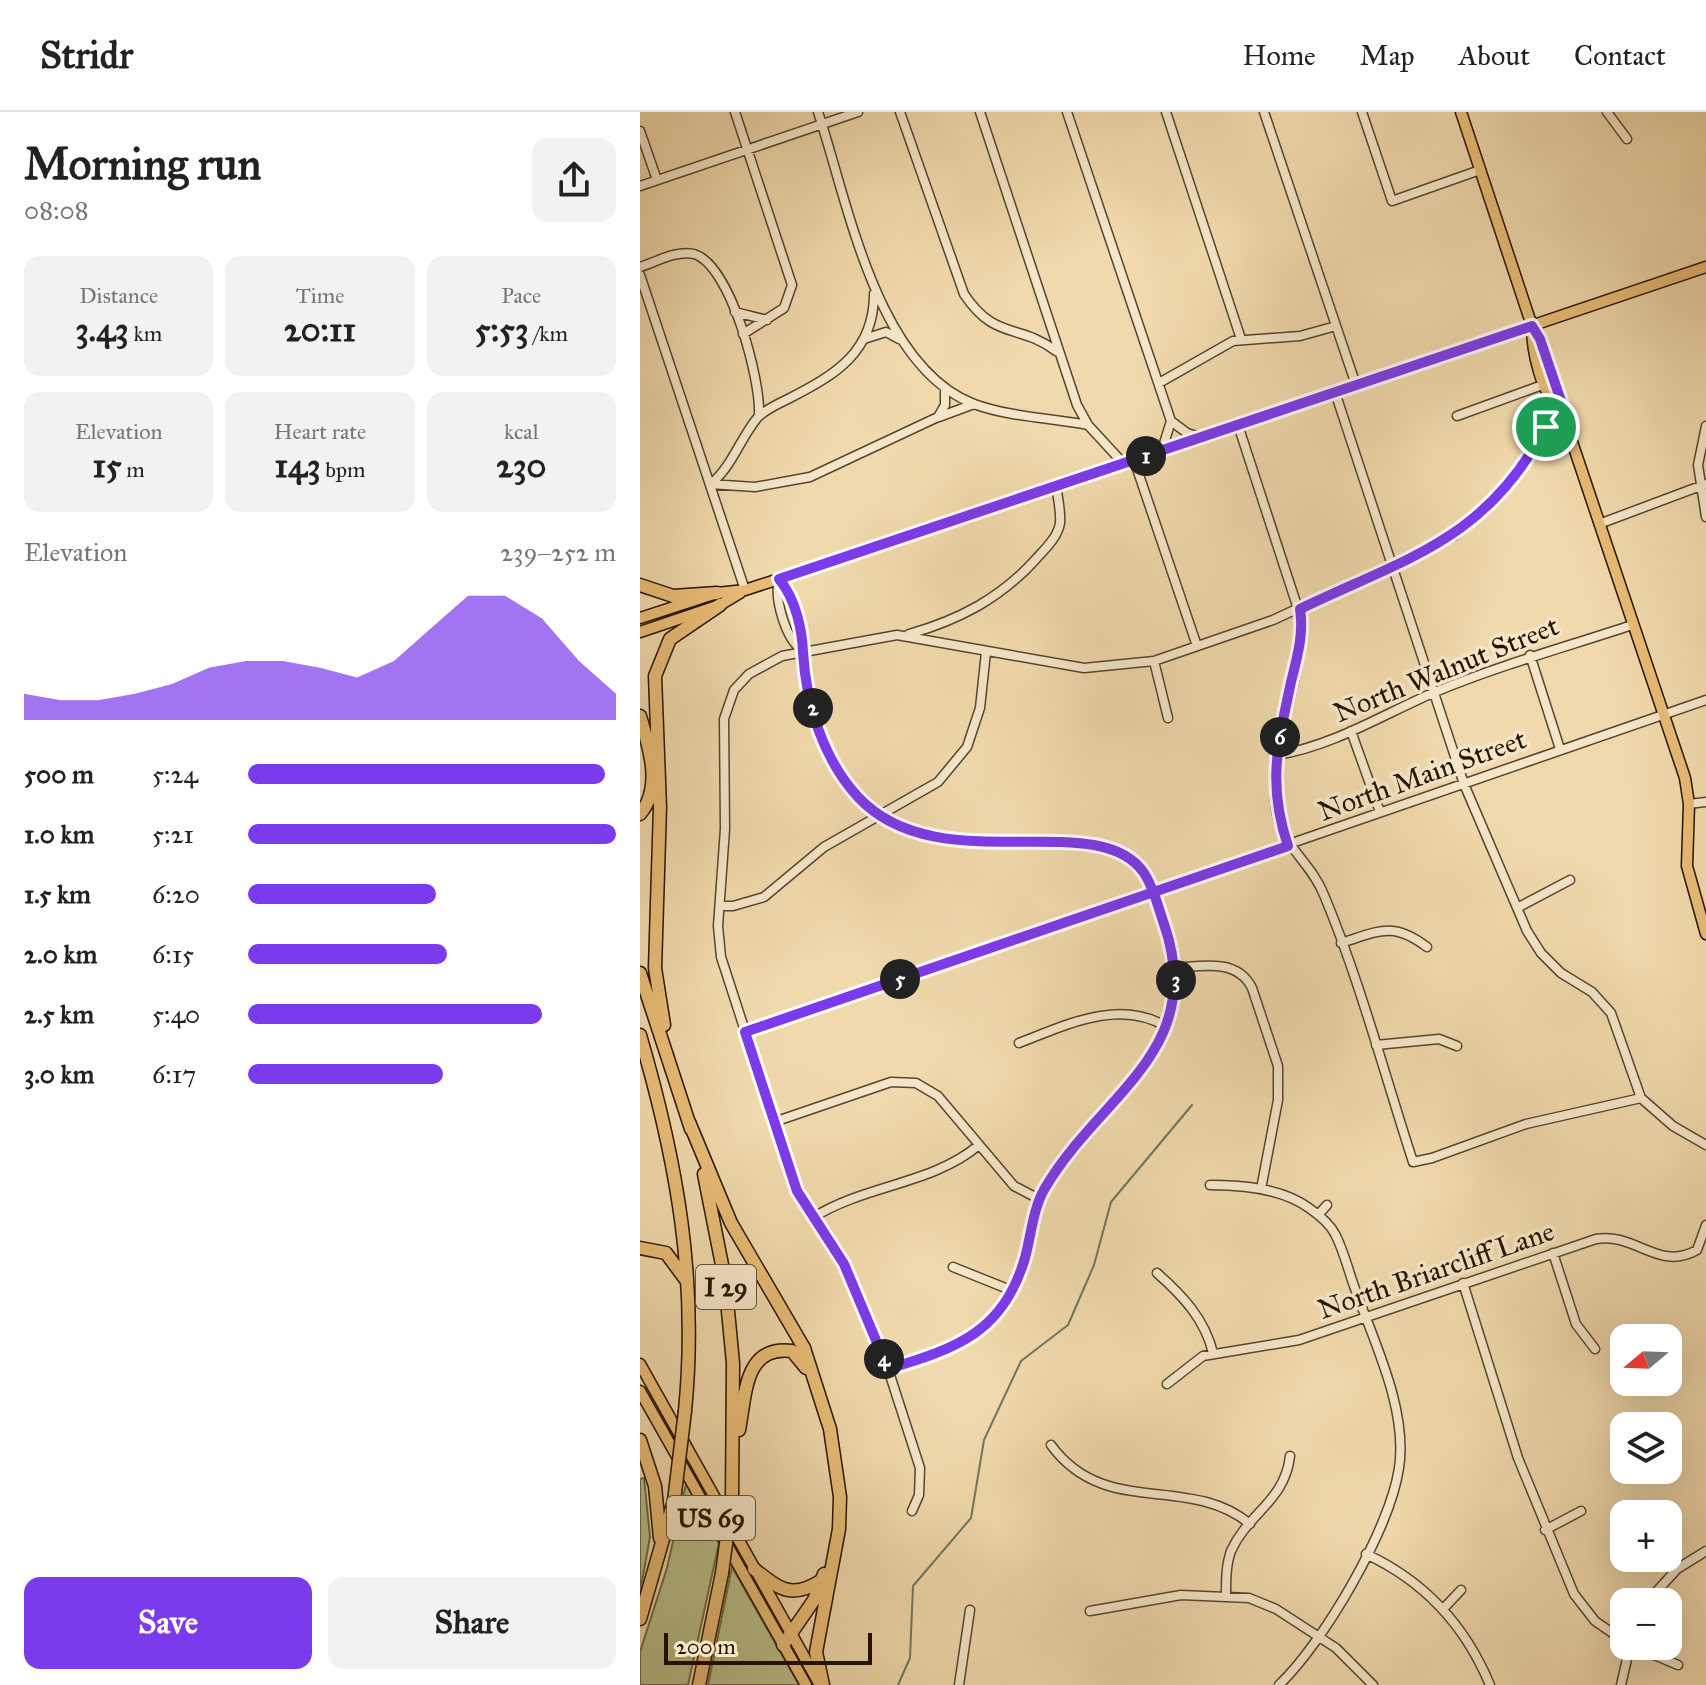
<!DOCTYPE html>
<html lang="en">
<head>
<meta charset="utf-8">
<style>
  :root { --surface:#fff; --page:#f2f2f2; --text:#222; --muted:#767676; --line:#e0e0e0; --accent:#7c3aed }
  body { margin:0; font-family:"IM FELL Great Primer",serif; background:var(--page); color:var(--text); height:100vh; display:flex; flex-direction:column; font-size:30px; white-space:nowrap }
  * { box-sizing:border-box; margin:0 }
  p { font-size:26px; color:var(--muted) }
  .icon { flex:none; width:44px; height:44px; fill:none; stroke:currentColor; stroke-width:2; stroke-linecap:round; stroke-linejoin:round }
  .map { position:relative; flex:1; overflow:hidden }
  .sheet { display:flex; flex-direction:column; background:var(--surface); width:640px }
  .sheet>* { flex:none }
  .needle { width:52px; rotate:251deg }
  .controls { position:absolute; left:970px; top:1212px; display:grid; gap:16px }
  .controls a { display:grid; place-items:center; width:72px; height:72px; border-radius:16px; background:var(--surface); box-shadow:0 8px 32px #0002; font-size:40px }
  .scale { position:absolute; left:24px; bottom:20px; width:208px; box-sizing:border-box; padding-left:8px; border:4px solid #261401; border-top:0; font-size:22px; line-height:28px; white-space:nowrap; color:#261401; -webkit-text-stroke:6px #f5e6c9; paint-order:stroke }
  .pin { position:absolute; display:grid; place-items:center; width:68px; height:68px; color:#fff; margin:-34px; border:4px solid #fff; border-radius:50%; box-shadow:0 2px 8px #0007 }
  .km { position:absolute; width:40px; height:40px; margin:-20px; border-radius:50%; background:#222; color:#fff; font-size:22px; line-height:40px; text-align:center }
  .round { display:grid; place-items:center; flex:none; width:84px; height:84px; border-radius:16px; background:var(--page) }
  .headline { display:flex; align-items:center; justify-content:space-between; height:136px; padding:0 24px }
  h1 { font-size:44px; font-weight:700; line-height:60px }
  .stats { display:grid; grid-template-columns:repeat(3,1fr); gap:12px; height:136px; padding:8px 24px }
  .stats div { display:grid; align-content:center; border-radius:16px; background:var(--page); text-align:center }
  .stats b { font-size:34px; font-weight:700 }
  .stats small { font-size:22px; font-weight:400 }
  .stats p { font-size:22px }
  .chart { height:224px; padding:16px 24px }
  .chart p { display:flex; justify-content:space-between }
  .chart svg { width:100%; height:144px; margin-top:8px; fill:var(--accent); opacity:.7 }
  .action { display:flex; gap:16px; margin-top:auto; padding:16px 24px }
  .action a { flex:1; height:92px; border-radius:16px; background:var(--accent); color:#fff; font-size:32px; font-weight:700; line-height:92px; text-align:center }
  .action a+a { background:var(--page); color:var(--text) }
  ul { padding:0 24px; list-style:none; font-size:26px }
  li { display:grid; grid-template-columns:128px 96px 1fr; align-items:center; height:60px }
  li i { height:20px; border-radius:10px; background:var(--accent) }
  header { display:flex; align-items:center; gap:48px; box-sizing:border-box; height:112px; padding:0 40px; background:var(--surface); border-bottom:2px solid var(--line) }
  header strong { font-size:38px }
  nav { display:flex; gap:44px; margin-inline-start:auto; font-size:28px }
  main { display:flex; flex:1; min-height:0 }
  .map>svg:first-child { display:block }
  .green { fill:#b7c08b; stroke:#6e6a46; stroke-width:2 }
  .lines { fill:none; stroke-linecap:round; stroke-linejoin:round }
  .stream { stroke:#6c7863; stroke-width:2 }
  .minor-casing { stroke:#58452c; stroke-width:11 }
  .major-casing { stroke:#261401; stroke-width:13 }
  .highway-casing { stroke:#261401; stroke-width:15 }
  .minor { stroke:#f5e6c9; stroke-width:8 }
  .major { stroke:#e8bc76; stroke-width:10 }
  .highway { stroke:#e8bc76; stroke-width:12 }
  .highway-bridge-casing { stroke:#261401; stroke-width:15; stroke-linecap:butt }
  .highway-bridge { stroke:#e8bc76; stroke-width:12 }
  .route-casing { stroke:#fff; stroke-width:16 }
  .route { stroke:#7c3aed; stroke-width:10 }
  .labels { text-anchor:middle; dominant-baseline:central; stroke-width:7; stroke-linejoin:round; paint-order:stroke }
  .shield { fill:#f5e6c9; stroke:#64533d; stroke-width:2 }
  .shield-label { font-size:26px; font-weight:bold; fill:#261401 }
  .street-label { font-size:28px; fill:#261401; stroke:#f5e6c9 }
</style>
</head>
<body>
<header>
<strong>Stridr</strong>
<nav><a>Home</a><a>Map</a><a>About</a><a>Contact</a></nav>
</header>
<main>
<section class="sheet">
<div class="headline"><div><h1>Morning run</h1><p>08:08</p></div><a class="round"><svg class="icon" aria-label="share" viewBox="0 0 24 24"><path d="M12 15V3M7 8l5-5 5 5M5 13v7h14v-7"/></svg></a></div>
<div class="stats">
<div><p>Distance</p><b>3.43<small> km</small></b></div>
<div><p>Time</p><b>20:11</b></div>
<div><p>Pace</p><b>5:53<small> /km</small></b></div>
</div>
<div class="stats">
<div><p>Elevation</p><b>15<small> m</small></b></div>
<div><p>Heart rate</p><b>143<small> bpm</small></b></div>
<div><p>kcal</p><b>230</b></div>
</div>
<div class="chart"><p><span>Elevation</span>239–252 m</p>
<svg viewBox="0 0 160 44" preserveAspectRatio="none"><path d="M0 44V36L10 38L20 38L30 36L40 33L50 28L60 26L70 26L80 28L90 31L100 26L110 16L120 6L130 6L140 13L150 26L160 36V44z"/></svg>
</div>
<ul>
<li><b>500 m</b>5:24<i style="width:97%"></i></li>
<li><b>1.0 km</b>5:21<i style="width:100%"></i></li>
<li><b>1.5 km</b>6:20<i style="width:51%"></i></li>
<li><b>2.0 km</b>6:15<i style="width:54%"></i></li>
<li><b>2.5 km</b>5:40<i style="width:80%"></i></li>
<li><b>3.0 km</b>6:17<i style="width:53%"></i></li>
</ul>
<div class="action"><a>Save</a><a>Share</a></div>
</section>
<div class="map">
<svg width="1066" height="1573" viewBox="0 0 1066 1573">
  <rect width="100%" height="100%" fill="#f0d9ac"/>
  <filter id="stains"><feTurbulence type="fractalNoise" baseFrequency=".0025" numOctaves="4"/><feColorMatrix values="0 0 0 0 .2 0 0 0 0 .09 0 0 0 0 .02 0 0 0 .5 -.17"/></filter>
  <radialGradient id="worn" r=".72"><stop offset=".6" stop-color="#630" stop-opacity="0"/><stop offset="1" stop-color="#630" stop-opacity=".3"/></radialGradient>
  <path class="green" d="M 4,1366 L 10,1425 L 0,1481 L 0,1367 Z
    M 46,1372 L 79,1431 L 48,1573 L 0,1573 L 0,1540 L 27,1456 Z
    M 92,1455 L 159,1573 L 68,1573 Z"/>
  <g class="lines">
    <path class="stream" d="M 258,1573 L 270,1546 L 273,1474 L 331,1406 L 344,1328 L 381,1249 L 428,1213 L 454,1153 L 471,1090 L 552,993"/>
    <g class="minor-casing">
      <path id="minor" d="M 95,0 L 152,173 L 144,196 L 103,222
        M 178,0 C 208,90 236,254 334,292 C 369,305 412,306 448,313
        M 260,0 L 324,182 C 355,229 379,211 416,239
        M 340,0 L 437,293 L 448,313 L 483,351
        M 427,0 L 531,309 L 547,321 L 560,325
        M 526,0 L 601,227
        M 624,0 L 716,273
        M 722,0 L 752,89 L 840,58
        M 967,0 L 987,27
        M 0,19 L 17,68
        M 0,74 L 218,0
        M 0,155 C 16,150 36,138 54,142 C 91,153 121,269 119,303
        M 0,163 L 105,478
        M 95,200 L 127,208
        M 224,227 L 246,220 L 259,227
        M 519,271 L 593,229 L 660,224 L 696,214
        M 695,280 L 824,672 L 887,819 L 901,841 L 921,861 L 952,880 L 971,901 L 1001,986 L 1033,1014 L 1066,1033
        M 817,304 L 905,272
        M 299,305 L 334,292
        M 598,313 L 661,506 C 663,567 632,625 635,687 C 637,733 670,747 684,783 C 720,869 744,961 773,1050 L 792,1046 L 886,1012 L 1001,986
        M 1066,314 L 1058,353 L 1066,405
        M 522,338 L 531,309
        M 494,348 L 557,534
        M 72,371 C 92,354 101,325 118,305 C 126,297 140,291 150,286 C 195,263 234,240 234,182
        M 70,372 L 115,375 L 170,365 L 298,305 L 305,293 L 305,276
        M 959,412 L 1066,372
        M 139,467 C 155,486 162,516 163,540 C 166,594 185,649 222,689 C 296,768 457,693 504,761 C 514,776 518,795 524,812 C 565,929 469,986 408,1071 C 395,1089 394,1113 388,1134 C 364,1221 329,1231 248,1257
        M 139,467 C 134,486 145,527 163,539
        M 269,522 C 319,508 361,486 396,447 C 405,437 418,425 420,411 C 421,399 418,386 416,374
        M 890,543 L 920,637
        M 514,549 L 528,606
        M 711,619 L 740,700
        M 637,643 C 693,634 744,602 795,580 C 860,553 926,535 992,513
        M 1049,692 L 1066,690
        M 80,794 L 93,794 L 124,785 L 184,735 L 298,670 L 327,635 L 340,596 L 346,540
        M 877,796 L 930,768
        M 701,831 C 739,819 753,809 787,835
        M 535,856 C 562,854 597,846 612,876 L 638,954 L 638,988 L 621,1077
        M 105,920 L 1066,588
        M 379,931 C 426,913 479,886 527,915
        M 736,933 L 799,927 L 817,934
        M 134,1010 L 251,970 L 276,971 L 298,984 L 374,1074 L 399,1087
        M 570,1073 C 602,1073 642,1076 669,1096 C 679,1103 690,1112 695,1122 C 703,1137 708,1157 714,1174 C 733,1228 768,1297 759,1356 C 750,1417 684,1530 639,1573
        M 678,1103 L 687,1093
        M 174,1105 C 225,1073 293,1072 339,1033
        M 913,1141 L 936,1212 L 955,1237
        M 313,1155 L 373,1179
        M 517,1161 C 542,1183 565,1207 573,1241
        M 823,1171 L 878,1346 L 934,1482 L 955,1509 L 984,1529
        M 527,1272 L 563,1244 L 659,1228 L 956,1127 C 996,1120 1018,1160 1057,1138 L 1066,1113
        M 411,1333 C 465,1407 548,1361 610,1412
        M 272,1399 L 279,1383 L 280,1356 L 248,1257 L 204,1152 L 157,1079 L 81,845 L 78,814 L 85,717 L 84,607 L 94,578 L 109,562 L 142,544 L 257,523 L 444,556 L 514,549 L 633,508 L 814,424 L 858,386 L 906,315 L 922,300
        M 905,1418 L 941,1399
        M 726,1442 C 784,1469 825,1513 850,1573
        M 586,1483 C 586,1468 586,1453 591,1439 C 608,1401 645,1389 650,1344
        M 1007,1490 L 1037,1457 L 1066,1439
        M 803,1497 L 821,1478
        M 450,1499 L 541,1483 L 609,1486 L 636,1497 L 696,1536 L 733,1573
        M 993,1534 L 1038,1553
        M 319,1573 L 330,1498
        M 981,1573 L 990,1534"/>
    </g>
    <g class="major-casing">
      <path id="major" d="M 821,0 L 892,214 L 900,227 L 921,289 L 922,300 L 1045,666 L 1049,692 L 1047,754 L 1066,822
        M 892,214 C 892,239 901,283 922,300
        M 0,506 L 77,481 L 105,478 L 139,467 L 1066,155
        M 0,520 L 80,493 L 100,481
        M 0,1252 L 180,1573
        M 0,1279 L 166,1573"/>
    </g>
    <g class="highway-casing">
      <path id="highway" d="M 0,473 L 33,484 L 77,481
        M 0,604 C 9,635 23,675 0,702
        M 0,861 L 51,1017
        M 24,913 L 15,856 L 20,695 L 15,564 L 30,527 L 80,493
        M 0,923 C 37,1050 58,1167 45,1299
        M 49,1010 L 91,1111 L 164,1236 L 190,1317 L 200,1385 L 199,1417 L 176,1540 L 183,1573
        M 64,1062 L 85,1168 L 93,1251 L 92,1388
        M 0,1136 L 26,1141 L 46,1168
        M 99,1318 C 106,1282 104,1233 152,1239 L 166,1256
        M 0,1328 L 15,1374 L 20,1426
        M 114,1457 C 140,1477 151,1488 182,1468
        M 0,1507 L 34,1389
        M 143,1533 L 174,1488 L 184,1462
        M 59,1573 L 82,1461"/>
    </g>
    <use href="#minor" class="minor"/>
    <use href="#major" class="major"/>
    <use href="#highway" class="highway"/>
    <g class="highway-bridge-casing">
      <path id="highway-bridge" d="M 34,1389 L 45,1299
        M 82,1461 L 92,1388"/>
    </g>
    <use href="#highway-bridge" class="highway-bridge"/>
  </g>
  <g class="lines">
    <g class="route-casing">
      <path id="route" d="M 906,315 L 922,300 L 921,289 L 900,227 L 892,214 L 139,467 C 155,486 162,516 163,540 C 166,592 183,647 218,685 C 298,771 458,693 504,761 C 514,776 518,795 524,812 C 568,939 460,982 405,1076 C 393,1096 391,1124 385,1146 C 363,1220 318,1236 248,1257 L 204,1152 L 157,1079 L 105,920 L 648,734 C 627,672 638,632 651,570 C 657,546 664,522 660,497 C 768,445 845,429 906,315"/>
    </g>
    <use href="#route" class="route"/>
  </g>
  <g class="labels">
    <g class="shield">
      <rect x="56" y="1153" width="60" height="44" rx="6"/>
      <rect x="27" y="1384" width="88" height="44" rx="6"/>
    </g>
    <g class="shield-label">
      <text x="86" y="1175">I 29</text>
      <text x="71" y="1406">US 69</text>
    </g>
    <g class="street-label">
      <text transform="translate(806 557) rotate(-22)">North Walnut Street</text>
      <text transform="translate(782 663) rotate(-20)">North Main Street</text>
      <text transform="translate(796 1158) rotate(-19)">North Briarcliff Lane</text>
    </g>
  </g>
  <rect width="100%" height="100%" filter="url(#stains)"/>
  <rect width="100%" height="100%" fill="url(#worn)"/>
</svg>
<div class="controls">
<a><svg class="needle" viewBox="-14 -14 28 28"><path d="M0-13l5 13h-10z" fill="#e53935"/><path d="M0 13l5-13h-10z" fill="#767676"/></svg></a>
<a><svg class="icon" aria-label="layers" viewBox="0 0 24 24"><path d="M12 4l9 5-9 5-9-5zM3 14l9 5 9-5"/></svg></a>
<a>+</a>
<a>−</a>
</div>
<div class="scale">200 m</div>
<div class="pin" style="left:906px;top:315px;background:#1e9e55"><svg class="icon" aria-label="arrive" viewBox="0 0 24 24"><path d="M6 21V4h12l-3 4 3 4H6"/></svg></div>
<b class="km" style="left:506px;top:344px">1</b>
<b class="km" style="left:173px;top:596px">2</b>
<b class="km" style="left:536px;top:868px">3</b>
<b class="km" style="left:244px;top:1247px">4</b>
<b class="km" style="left:260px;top:867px">5</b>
<b class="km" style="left:640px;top:625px">6</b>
</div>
</main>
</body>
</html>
